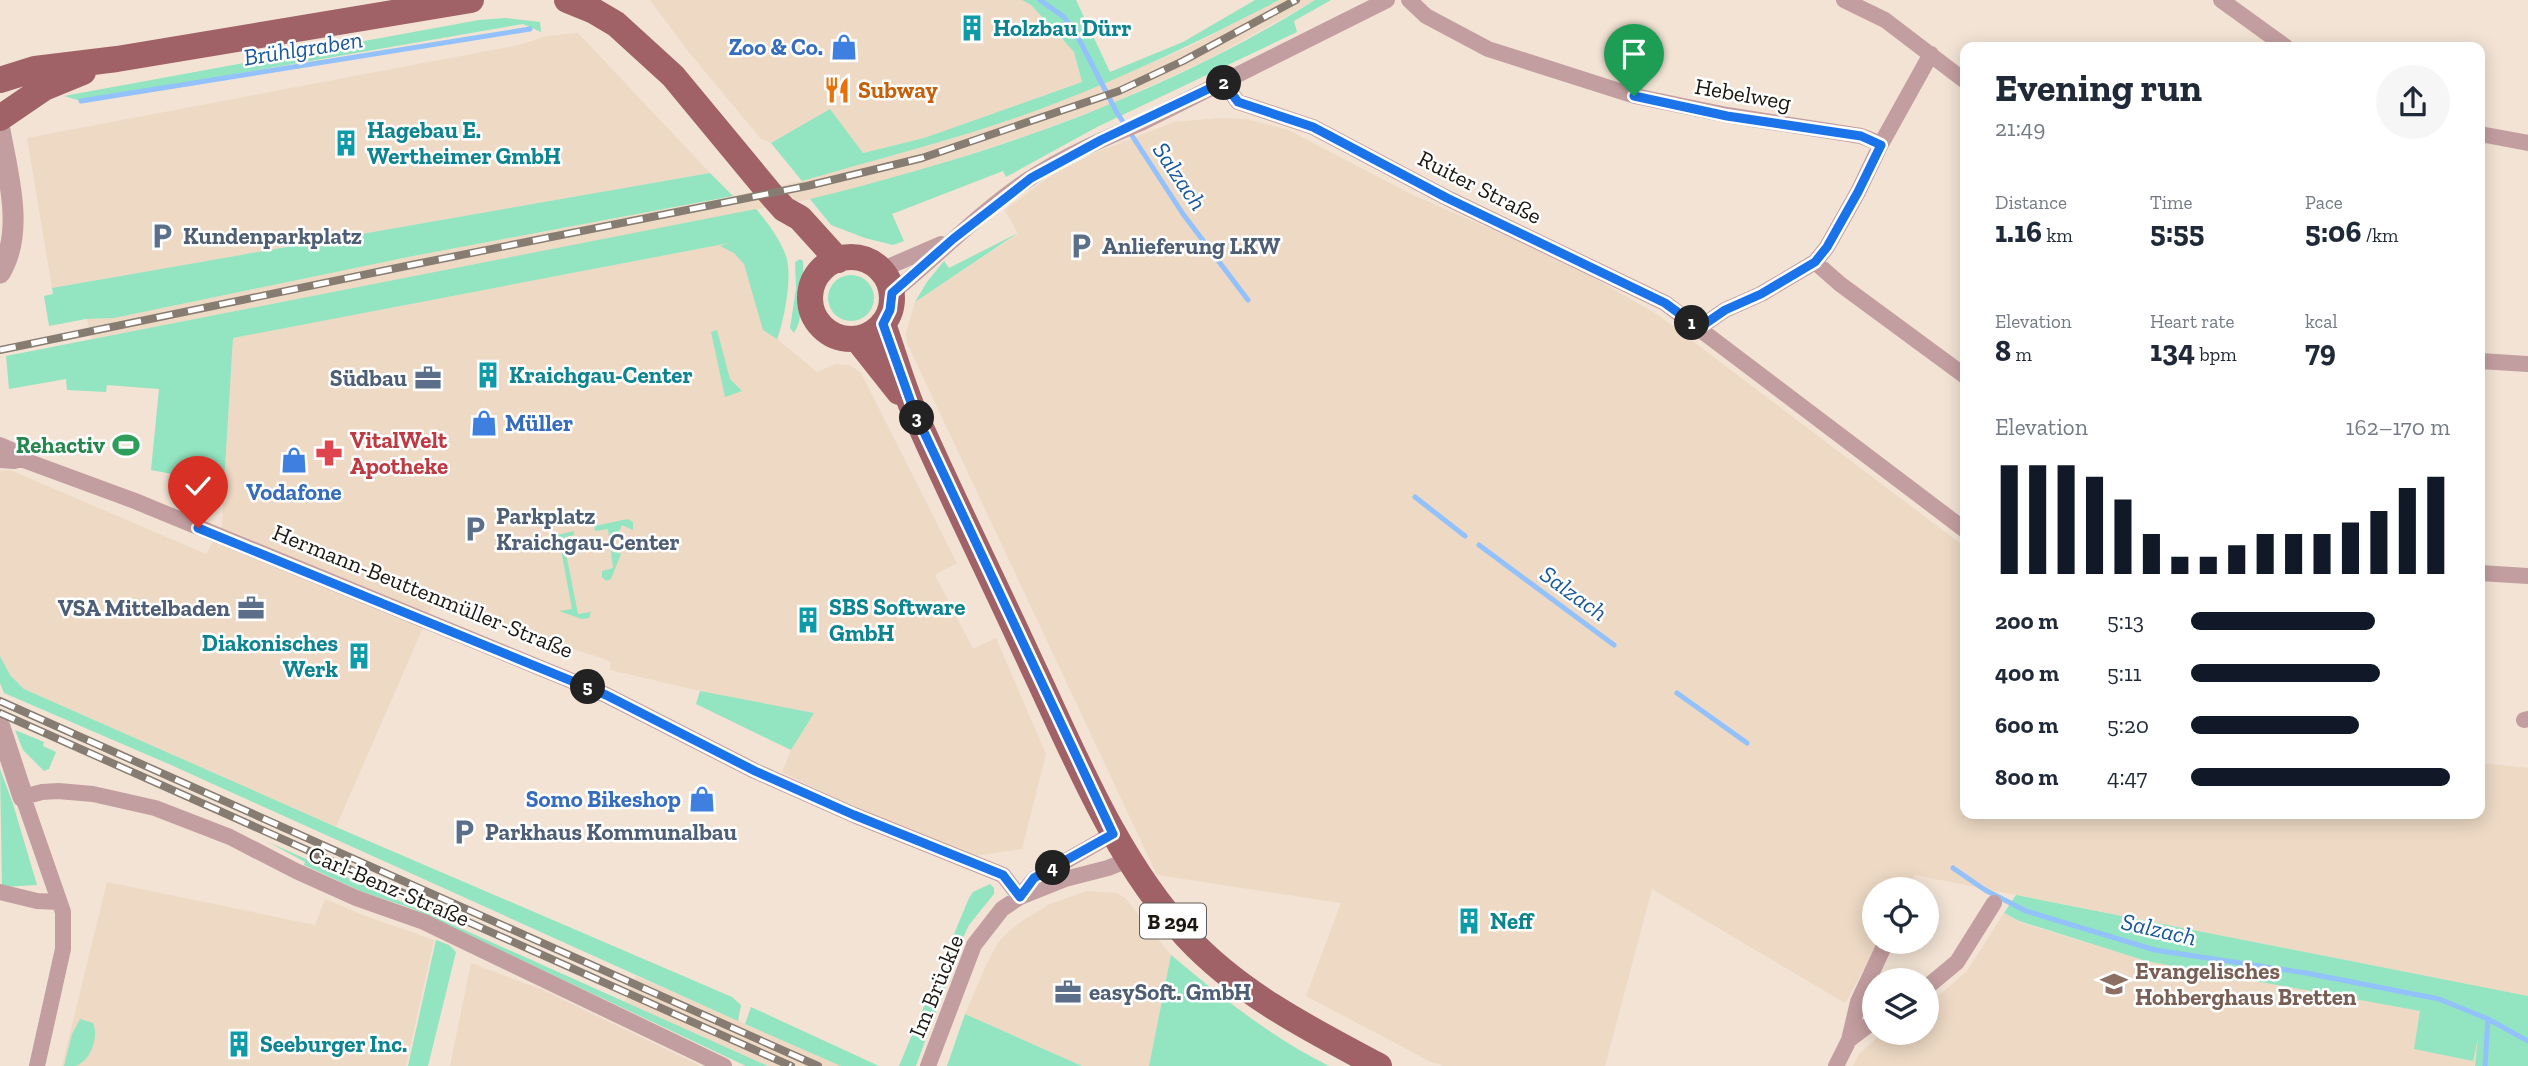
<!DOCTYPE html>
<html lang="en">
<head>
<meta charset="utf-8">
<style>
  :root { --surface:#fff; --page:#f6f6f7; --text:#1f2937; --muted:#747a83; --accent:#111827 }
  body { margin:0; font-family:"Zilla Slab",serif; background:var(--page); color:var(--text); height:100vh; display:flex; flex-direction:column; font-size:26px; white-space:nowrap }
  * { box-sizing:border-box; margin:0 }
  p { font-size:23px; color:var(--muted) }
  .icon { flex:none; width:38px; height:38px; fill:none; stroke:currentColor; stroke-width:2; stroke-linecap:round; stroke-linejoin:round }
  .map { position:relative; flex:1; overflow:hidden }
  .sheet { position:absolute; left:1960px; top:42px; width:525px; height:777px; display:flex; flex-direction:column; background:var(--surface); border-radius:14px; box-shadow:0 4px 18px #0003 }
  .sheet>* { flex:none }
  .buttons { position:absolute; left:1862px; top:877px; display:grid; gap:14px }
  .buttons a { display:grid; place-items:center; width:77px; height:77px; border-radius:50%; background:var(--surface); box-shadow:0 4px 18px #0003; font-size:35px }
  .pin { position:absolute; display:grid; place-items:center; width:60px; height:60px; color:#fff; margin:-72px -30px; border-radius:50% 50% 50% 0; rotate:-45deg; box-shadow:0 0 7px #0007 }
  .pin .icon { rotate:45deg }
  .km { position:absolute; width:35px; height:35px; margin:-18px; border-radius:50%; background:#222; color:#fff; font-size:19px; line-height:35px; text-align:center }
  .round { display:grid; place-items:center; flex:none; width:74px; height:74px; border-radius:37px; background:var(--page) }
  .head { display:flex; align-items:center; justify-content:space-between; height:119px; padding:0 35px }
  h1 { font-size:38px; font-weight:700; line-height:52px }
  .metrics { display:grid; grid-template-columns:repeat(3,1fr); gap:10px; height:119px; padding:7px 35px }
  .metrics div { display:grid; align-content:center }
  .metrics b { font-size:30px; font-weight:700 }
  .metrics small { font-size:19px; font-weight:400 }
  .metrics p { font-size:19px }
  .chart { height:196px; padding:14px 35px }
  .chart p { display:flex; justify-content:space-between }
  .chart svg { width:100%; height:126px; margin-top:7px; stroke:var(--accent); stroke-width:6 }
  ul { padding:0 35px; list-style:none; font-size:23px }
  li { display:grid; grid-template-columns:112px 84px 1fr; align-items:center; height:52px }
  li i { height:18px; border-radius:9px; background:var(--accent) }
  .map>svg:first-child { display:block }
  .built { fill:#edd9c4 }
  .green { fill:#93e4c0 }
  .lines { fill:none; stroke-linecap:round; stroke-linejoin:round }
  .stream { stroke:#92c1fb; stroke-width:5 }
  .minor { stroke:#c39ea0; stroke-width:16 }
  .tertiary { stroke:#c39ea0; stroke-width:21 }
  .primary { stroke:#a06167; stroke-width:26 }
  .rail-casing { stroke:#867c71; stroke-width:8 }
  .rail { stroke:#fff; stroke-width:5; stroke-dasharray:16; stroke-linecap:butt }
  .route-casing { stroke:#fff; stroke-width:14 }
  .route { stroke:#1a73e8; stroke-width:9 }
  .labels { text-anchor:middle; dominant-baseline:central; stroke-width:5; stroke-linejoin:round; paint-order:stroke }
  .shield { fill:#fff; stroke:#605d58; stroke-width:2 }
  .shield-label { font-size:21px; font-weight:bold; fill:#1c1711 }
  .culture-label { font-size:23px; font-weight:bold; fill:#0d838f; stroke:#fff; text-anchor:start }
  .shop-label { font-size:23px; font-weight:bold; fill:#366cbe; stroke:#fff; text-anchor:end }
  .food-label { font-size:23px; font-weight:bold; fill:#c56008; stroke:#fff; text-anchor:start }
  .street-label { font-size:23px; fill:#1c1711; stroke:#fff }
  .service-label { font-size:23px; font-weight:bold; fill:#4e5e75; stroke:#fff; text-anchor:start }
  .health-label { font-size:23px; font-weight:bold; fill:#be3a42; stroke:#fff; text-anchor:start }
  .leisure-label { font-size:23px; font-weight:bold; fill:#27864d; stroke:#fff; text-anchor:end }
  .education-label { font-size:23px; font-weight:bold; fill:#785e54; stroke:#fff; text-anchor:start }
  .water-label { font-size:24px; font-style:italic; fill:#18579b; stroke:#fff }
</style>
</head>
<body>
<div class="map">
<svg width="2528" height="1066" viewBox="0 0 2528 1066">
  <rect width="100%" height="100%" fill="#f2e3d4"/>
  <path class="built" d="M 650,0 L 1022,0 L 1031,5 L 1074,52 L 1082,82 L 924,138 L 862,153 L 830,109 L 771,143 L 761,139 L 688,51 Z
    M 1279,0 L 1315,0 L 1209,59 L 1106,106 L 1025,136 L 901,177 L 810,199 L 92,339 L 87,319 L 114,318 L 408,257 L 725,198 L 802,181 L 994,125 L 1056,103 L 1187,48 Z
    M 578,33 L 710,173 L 52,288 L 27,138 L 519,45 L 547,36 Z
    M 1221,118 L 1247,119 L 1288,130 L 1413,195 L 1568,263 L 1658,315 L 1965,547 L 1965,814 L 2480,814 L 2480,763 L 2528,768 L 2528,996 L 1915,875 L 1907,889 L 1874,889 L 1874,942 L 1879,942 L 1845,1003 L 1652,889 L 1605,1066 L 1444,1066 L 1431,1062 L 1306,996 L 1341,903 L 1157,875 L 907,343 L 906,333 L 915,302 L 1018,234 L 1005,210 L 1054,173 L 1097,152 L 1174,122 Z
    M 755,238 L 781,329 L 777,339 L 817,372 L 836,364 L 850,365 L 861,373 L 957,563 L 935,575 L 973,649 L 996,638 L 1046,754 L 1022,849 L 976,856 L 903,831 L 782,772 L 791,750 L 813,713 L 700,691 L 610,670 L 611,662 L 599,657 L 432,607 L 336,827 L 24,689 L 10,675 L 0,656 L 0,471 L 10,470 L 206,554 L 222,525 L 233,338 Z
    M 107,882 L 315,925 L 325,899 L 368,917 L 434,940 L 406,1066 L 62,1066 Z
    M 1087,891 L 1117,893 L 1125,898 L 1171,955 L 1149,1066 L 1082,1066 L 965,1014 L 987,963 L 998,943 L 1009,931 L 1025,919 L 1050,904 Z
    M 2004,913 L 2019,922 L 2146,961 L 2481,1022 L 2475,1066 L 1853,1066 L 1859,1054 L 1882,1033 L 1927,1032 L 1927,1003 L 1936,998 L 1967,971 Z
    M 471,963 L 543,990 L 701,1066 L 450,1066 Z
    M 636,976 L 841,1066 L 768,1066 L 624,1002 Z"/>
  <path class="green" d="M 1022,0 L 1076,0 L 1110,72 L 1183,42 L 1255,0 L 1279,0 C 1206,38 1133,73 1056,103 C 974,135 887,156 802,181 L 771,143 L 830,109 L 863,153 L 924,138 L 1082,82 L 1074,52 L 1031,5 Z
    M 1315,0 L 1331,0 L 1294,21 L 1297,32 L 1097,127 L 1006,177 L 1003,171 L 892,214 L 904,241 L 893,245 L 865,238 L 831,225 L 810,199 C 986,156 1161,97 1315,0 Z
    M 505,18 L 540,22 L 541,32 L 523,24 L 81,101 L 64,96 L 479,20 Z
    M 710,173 L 733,196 L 408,257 L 114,318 L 86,319 L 49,326 L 44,296 L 53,294 L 52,288 Z
    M 756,209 C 768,223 780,239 786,256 C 793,275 784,321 777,339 L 763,330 L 744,264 L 734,253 L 720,246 L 729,243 L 233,338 L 224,484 L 151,470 L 159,389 L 107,385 L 106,392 L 67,390 L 66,379 L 9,389 L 6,356 Z
    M 1018,233 L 915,302 L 927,282 L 944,261 L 949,268 Z
    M 800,259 L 803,261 C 804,274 802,282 800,295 C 798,312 804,316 794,333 L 790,328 L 796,289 L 795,262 Z
    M828 298a23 23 0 1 1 46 0a23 23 0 1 1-46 0Z
    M 717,330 L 730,379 L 742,391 L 725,397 L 711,332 Z
    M 628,519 L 633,522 L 633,530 L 622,525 L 611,549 L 621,554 L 611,579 L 606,581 L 602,577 L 602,571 L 613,568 L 608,529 L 595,531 L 594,526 Z
    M 574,531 L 574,535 L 563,538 L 578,614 L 591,612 L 589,618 L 582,619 L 559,611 L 572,609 L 559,539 L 549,540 L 548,537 Z
    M 0,656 L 10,675 L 24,689 L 336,827 L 732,997 L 741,1005 L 738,1021 L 171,765 L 4,693 L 0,683 Z
    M 700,691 L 814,713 L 791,750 L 696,704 Z
    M 15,730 L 44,742 L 43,746 L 56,752 L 49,769 L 44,771 L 23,750 Z
    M 0,769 L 13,804 L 37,885 L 2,887 Z
    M 268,842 L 768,1066 L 746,1066 L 413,909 L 360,891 L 304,865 L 305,862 Z
    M 990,884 L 994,888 L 994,894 L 969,925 L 962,940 L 916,1066 L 899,1066 L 969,898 L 973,892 Z
    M 2016,895 L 2528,996 L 2528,1066 L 2475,1066 L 2478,1038 L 2473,1061 L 2414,1049 L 2420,1011 L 2146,961 L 2019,921 L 2004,913 Z
    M 436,940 L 449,945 L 456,952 L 428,1066 L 408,1066 Z
    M 1171,955 C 1221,997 1271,1037 1329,1066 L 1149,1066 Z
    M 751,1007 L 879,1066 L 841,1066 L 745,1024 Z
    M 965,1014 L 1082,1066 L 947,1066 Z
    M 80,1019 L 93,1023 C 99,1036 91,1062 75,1066 C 72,1066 68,1066 64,1066 L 72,1034 Z"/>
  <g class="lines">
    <path class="stream" d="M 1040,0 L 1064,17 L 1081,43 L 1116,111 L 1183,214 L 1248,300
      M 81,101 L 530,29
      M 1415,497 L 1465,536
      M 1479,545 L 1614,645
      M 1677,693 L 1747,743
      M 1953,868 L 1985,890 L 2026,911 L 2155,950 L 2306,973 L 2439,999 L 2488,1019 L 2528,1041
      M 2485,1066 L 2488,1019"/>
    <path class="minor" d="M 1409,0 L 1426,16 L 1488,49 L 1635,96 L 1727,115 L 1861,136 L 1881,144
      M 1844,0 L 1885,20 L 1965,81
      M 2221,0 L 2286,47
      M 1223,82 L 1238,102 L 1313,127 L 1447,198 L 1665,303 L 1965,530
      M 2480,134 L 2528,143
      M 1815,262 L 1840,284 L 1965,376
      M 881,270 L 941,244
      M 892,293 C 938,256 979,212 1029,179 C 1064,156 1103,139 1141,123 L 1387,0
      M 1699,328 L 1725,310 L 1761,294 L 1815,262 L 1827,247 L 1858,192 L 1881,144 L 1931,54
      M 2480,361 L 2528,364
      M 0,445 L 14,451 L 21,459 L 135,501 L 606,695 L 755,771 L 854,815 L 1003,875 L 1020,897
      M 0,460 L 14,461 L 21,459
      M 2480,573 L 2528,576
      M 2524,720 L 2528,719
      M 0,892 L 37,901 L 59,902
      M 1020,897 L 1034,879 L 1113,834
      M 1927,987 L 1957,962 L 1994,903
      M 1849,1040 L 1858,1002 L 1886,942
      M 37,1066 L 63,949 L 63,912 L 23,797 L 42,792 L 58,791 L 93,794 L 155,808 L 230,837 L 296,871 L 356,898 L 424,922 L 724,1066
      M 928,1066 L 974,945 L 1002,909 L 1020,897 L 1065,879 L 1108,868 L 1128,860
      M 1836,1066 L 1849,1040 L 1874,1021"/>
    <path class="tertiary" d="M 0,130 C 8,175 25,232 0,273
      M 0,727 L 23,797"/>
    <path class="primary" d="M 567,0 L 594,11 L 616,24 L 673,76 L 769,192 L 784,209 L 800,218 L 838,260
      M 0,80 L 35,69 L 117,59 L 471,0
      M 0,118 L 44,88 L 83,72
      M810 298a41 41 0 1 1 82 0a41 41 0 1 1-82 0Z
      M 883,324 C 894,354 902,385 915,414 C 952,498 993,580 1031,663 C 1076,758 1115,858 1187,937 C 1240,994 1311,1030 1379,1066
      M 857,339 L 899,392"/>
    <g class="rail-casing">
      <path id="rail" d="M 0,350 L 416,264 L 807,186 L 922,158 L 1119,91 L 1183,61 L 1296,0
        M 0,701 L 818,1066
        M 0,713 L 791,1066"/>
    </g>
    <use href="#rail" class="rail"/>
  </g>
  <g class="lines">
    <g class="route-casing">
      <path id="route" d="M 198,528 L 606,695 L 755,771 L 854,815 L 1003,875 L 1020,897 L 1034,878 L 1113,834 L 914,411 L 883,324 L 890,310 L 892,293 L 953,239 L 1031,178 L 1101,140 L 1223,82 L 1238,102 L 1313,127 L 1447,198 L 1665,303 L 1699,328 L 1725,310 L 1761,294 L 1815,262 L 1827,247 L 1858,192 L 1881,145 L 1861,136 L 1727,116 L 1634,96"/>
    </g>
    <use href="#route" class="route"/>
  </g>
  <defs>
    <g id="building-bare" transform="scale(2.1)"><path d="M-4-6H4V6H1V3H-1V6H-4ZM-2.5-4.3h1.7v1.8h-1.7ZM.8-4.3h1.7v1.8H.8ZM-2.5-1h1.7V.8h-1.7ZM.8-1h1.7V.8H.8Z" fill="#0f9aa8" stroke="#fff" stroke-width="2.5" paint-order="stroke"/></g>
    <g id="shop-bare" transform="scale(2.1)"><path d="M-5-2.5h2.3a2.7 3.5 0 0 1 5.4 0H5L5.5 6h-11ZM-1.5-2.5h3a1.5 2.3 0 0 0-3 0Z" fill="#3f7fe0" stroke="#fff" stroke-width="2.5" paint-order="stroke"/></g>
    <g id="restaurant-bare" transform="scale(2.1)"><path d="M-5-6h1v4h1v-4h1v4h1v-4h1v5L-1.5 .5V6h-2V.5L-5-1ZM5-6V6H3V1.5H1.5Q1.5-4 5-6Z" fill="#e8710a" stroke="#fff" stroke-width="2.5" paint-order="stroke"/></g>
    <g id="parking-bare" transform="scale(2.1)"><path d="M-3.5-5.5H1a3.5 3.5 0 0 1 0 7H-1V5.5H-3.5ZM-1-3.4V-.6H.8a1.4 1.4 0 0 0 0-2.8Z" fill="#5c6f8a" stroke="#fff" stroke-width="2.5" paint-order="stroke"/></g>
    <g id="office-bare" transform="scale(2.1)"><path d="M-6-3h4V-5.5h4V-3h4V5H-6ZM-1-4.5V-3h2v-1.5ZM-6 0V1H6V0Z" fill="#5c6f8a" stroke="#fff" stroke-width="2.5" paint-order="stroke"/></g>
    <g id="stadium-bare" transform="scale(2.1)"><path d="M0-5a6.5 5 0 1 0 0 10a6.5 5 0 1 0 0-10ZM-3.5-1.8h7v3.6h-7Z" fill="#2e9e5b" stroke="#fff" stroke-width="2.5" paint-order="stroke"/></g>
    <g id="pharmacy-bare" transform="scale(2.1)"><path d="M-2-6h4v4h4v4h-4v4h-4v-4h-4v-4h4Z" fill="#e0444e" stroke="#fff" stroke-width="2.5" paint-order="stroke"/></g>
    <g id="school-bare" transform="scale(2.1)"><path d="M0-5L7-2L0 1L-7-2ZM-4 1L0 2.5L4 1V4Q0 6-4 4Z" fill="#8d6e63" stroke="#fff" stroke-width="2.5" paint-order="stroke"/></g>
  </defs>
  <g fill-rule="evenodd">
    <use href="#building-bare" x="972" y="28"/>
    <use href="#shop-bare" x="844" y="47"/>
    <use href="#restaurant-bare" x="837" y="90"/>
    <use href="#building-bare" x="346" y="143"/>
    <use href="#parking-bare" x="162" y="236"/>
    <use href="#parking-bare" x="1081" y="246"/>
    <use href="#building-bare" x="488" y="375"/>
    <use href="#office-bare" x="428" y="378"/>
    <use href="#shop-bare" x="484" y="423"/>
    <use href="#stadium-bare" x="126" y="445"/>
    <use href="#pharmacy-bare" x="329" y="453"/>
    <use href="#shop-bare" x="294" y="460"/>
    <use href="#parking-bare" x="475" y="529"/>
    <use href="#office-bare" x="251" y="608"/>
    <use href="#building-bare" x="808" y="620"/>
    <use href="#building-bare" x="359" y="656"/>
    <use href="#shop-bare" x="702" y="799"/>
    <use href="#parking-bare" x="464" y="832"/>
    <use href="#building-bare" x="1469" y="921"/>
    <use href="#school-bare" x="2114" y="984"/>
    <use href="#office-bare" x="1068" y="992"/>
    <use href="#building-bare" x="239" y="1044"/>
  </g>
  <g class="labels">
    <rect class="shield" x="1140" y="903.5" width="66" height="35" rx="5"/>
    <g class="shield-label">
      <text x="1173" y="921">B 294</text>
    </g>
    <g class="culture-label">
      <text x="993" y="28">Holzbau Dürr</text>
      <text x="367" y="130">Hagebau E.<tspan x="367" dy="26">Wertheimer GmbH</tspan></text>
      <text x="509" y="375">Kraichgau-Center</text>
      <text x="829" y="607">SBS Software<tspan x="829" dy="26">GmbH</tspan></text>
      <text x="338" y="643" text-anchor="end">Diakonisches<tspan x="338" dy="26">Werk</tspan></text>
      <text x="1490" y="921">Neff</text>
      <text x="260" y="1044">Seeburger Inc.</text>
    </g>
    <g class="shop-label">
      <text x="823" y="47">Zoo &amp; Co.</text>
      <text x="505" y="423" text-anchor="start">Müller</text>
      <text x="294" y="492" text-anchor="middle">Vodafone</text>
      <text x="681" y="799">Somo Bikeshop</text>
    </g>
    <g class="food-label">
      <text x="858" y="90">Subway</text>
    </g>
    <g class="street-label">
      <text transform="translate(1743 94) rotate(10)">Hebelweg</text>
      <text transform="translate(1480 187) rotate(27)">Ruiter Straße</text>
      <text transform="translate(423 591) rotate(22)">Hermann-Beuttenmüller-Straße</text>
      <text transform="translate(389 886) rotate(23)">Carl-Benz-Straße</text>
      <text transform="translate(936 986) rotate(-68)">Im Brückle</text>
    </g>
    <g class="service-label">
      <text x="183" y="236">Kundenparkplatz</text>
      <text x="1102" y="246">Anlieferung LKW</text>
      <text x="407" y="378" text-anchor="end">Südbau</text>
      <text x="496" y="516">Parkplatz<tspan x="496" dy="26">Kraichgau-Center</tspan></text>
      <text x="230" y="608" text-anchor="end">VSA Mittelbaden</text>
      <text x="485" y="832">Parkhaus Kommunalbau</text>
      <text x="1089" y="992">easySoft. GmbH</text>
    </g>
    <g class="health-label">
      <text x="350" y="440">VitalWelt<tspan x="350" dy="26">Apotheke</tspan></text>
    </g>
    <g class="leisure-label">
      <text x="105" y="445">Rehactiv</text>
    </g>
    <g class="education-label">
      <text x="2135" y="971">Evangelisches<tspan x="2135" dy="26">Hohberghaus Bretten</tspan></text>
    </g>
    <g class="water-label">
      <text transform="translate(303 48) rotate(-9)">Brühlgraben</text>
      <text transform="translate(1180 176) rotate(56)">Salzach</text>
      <text transform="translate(1574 593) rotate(36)">Salzach</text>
      <text transform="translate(2159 929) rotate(13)">Salzach</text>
    </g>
  </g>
</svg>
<div class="buttons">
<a><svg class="icon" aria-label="locate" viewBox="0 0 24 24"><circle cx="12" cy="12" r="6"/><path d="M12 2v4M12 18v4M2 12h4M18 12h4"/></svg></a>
<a><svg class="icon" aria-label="layers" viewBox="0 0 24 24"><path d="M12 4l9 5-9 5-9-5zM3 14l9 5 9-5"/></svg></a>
</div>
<div class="pin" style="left:1634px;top:96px;background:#1e9e55"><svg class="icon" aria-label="arrive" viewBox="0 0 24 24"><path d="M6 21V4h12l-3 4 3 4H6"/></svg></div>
<div class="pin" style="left:198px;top:528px;background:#d93025"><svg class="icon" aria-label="check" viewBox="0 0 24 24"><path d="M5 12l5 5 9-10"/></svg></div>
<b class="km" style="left:1692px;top:323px">1</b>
<b class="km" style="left:1224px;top:83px">2</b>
<b class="km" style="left:917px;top:418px">3</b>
<b class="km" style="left:1053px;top:868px">4</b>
<b class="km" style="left:588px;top:687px">5</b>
<section class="sheet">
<div class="head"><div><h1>Evening run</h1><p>21:49</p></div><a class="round"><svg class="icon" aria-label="share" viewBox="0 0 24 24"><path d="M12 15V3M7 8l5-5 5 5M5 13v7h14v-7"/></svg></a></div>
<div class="metrics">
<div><p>Distance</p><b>1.16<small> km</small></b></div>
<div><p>Time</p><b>5:55</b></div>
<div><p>Pace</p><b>5:06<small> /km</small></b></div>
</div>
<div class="metrics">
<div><p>Elevation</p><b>8<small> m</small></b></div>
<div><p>Heart rate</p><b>134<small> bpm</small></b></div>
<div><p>kcal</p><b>79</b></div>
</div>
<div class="chart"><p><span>Elevation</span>162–170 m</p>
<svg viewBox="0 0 160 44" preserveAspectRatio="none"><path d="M5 44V6M15 44V6M25 44V6M35 44V10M45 44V18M55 44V30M65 44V38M75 44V38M85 44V34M95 44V30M105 44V30M115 44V30M125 44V26M135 44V22M145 44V14M155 44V10"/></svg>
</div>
<ul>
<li><b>200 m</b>5:13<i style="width:71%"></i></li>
<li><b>400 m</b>5:11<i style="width:73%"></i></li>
<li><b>600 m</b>5:20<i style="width:65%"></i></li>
<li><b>800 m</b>4:47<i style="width:100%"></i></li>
</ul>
</section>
</div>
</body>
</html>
